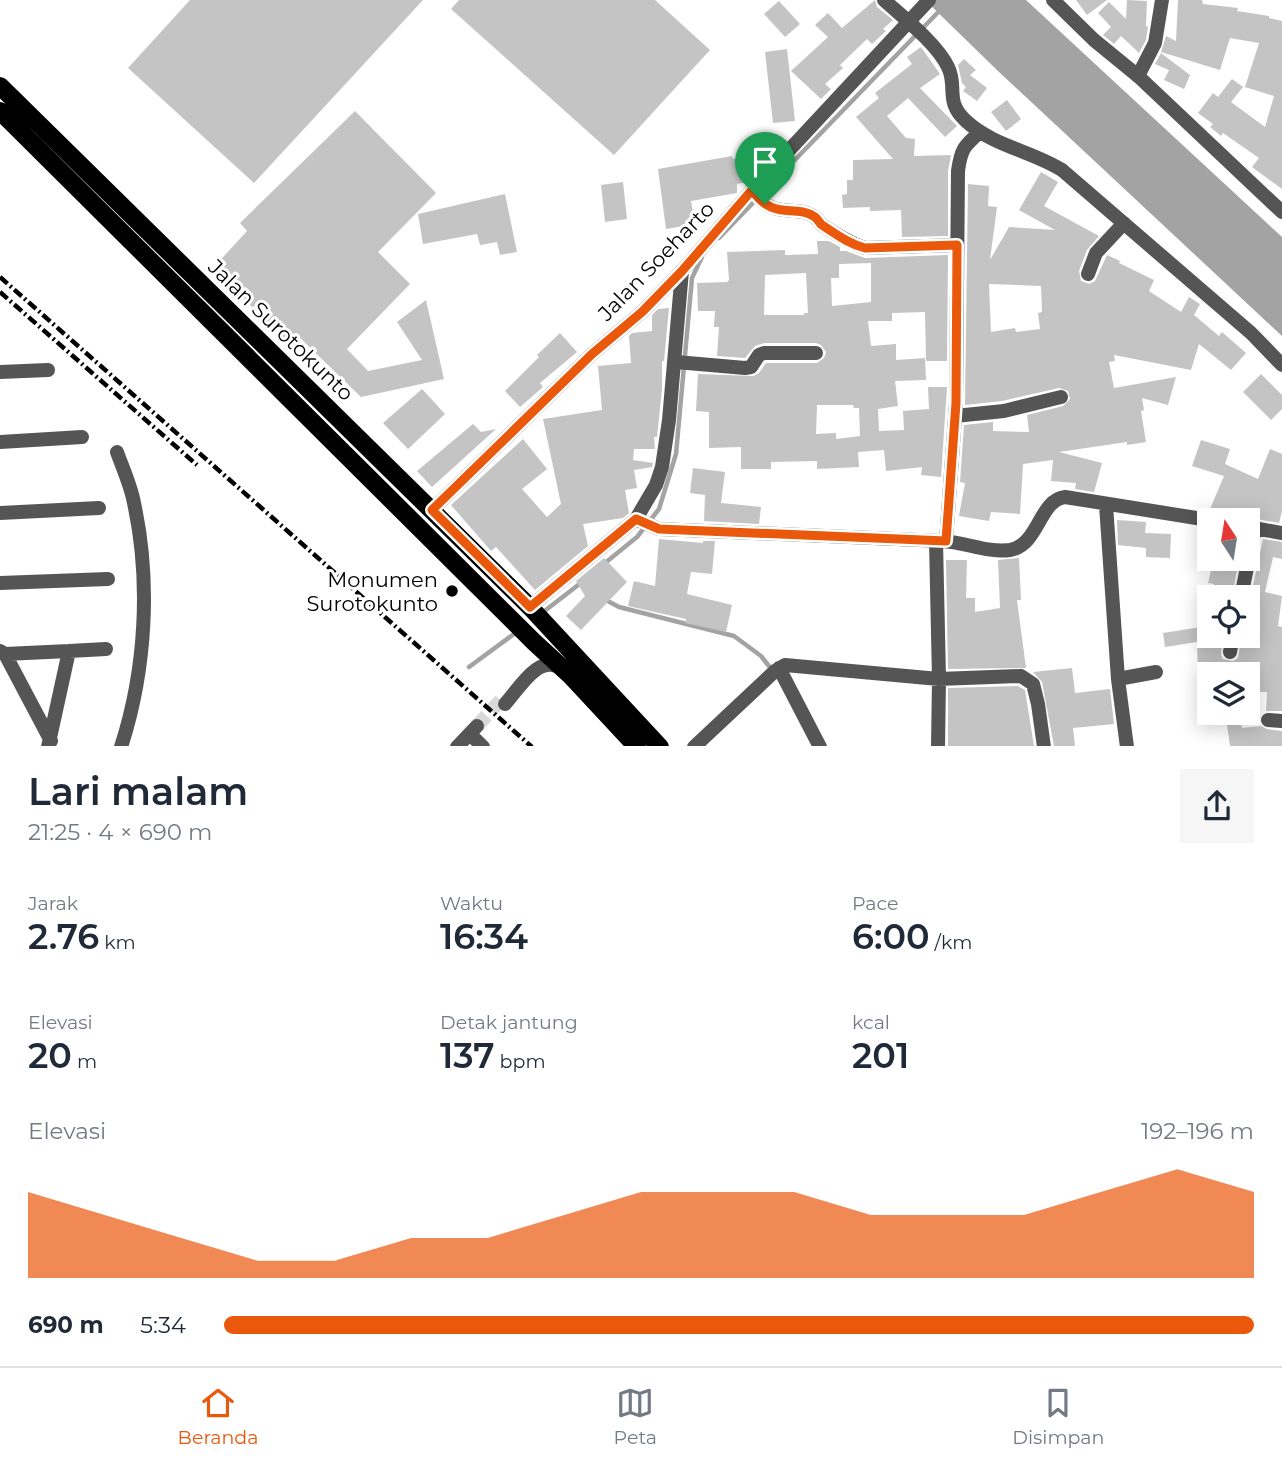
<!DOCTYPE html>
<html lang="id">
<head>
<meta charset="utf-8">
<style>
  :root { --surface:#fff; --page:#f6f6f7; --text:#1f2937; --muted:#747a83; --line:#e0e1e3; --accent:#ea580c }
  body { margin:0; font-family:Montserrat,sans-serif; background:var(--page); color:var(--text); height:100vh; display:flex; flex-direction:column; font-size:26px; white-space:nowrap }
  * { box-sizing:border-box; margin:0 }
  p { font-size:23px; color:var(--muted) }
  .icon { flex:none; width:38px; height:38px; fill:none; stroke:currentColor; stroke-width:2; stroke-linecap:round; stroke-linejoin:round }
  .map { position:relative; height:746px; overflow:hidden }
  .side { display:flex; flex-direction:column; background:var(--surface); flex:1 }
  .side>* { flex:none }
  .needle { width:46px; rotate:348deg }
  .tools { position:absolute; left:1197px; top:508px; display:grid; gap:14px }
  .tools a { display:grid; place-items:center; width:63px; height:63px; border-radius:0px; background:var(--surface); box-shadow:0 4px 18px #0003; font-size:35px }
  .pin { position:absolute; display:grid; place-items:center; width:60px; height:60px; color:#fff; margin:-72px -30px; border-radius:50% 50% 50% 0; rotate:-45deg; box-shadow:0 0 7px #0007 }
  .pin .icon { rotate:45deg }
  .round { display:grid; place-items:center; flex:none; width:74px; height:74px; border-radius:0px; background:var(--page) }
  .head { display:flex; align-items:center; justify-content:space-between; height:119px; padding:0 28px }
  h1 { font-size:38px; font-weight:600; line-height:52px }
  .stats { display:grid; grid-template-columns:repeat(3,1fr); gap:10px; height:119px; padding:7px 28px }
  .stats div { display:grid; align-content:center }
  .stats b { font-size:35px; font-weight:600 }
  .stats small { font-size:19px; font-weight:400 }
  .stats p { font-size:19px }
  .chart { height:196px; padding:14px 28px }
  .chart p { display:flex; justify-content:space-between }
  .chart svg { width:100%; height:126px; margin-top:7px; fill:var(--accent); opacity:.7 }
  ul { padding:0 28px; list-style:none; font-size:23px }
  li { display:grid; grid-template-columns:112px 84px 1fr; align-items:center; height:52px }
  li i { height:18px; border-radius:9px; background:var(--accent) }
  .tab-bar { display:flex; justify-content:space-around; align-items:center; height:98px; border-top:2px solid var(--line); background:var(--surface); font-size:19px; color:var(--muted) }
  .tab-bar a { display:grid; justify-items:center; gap:4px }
  .tab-bar .selected { color:var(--accent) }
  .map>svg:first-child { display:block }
  .water { fill:#a3a3a3 }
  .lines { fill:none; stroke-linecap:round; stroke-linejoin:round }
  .stream { stroke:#a3a3a3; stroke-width:4.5 }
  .building { fill:#c4c4c4; fill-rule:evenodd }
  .tertiary-tunnel { stroke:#d9d9d9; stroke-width:14; stroke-dasharray:14 7; stroke-linecap:butt }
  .minor { stroke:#555; stroke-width:14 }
  .tertiary { stroke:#555; stroke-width:14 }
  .primary { stroke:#000; stroke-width:18 }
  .rail { stroke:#000; stroke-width:4.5; stroke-dasharray:10 3.5 2 3.5; stroke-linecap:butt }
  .route-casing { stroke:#fff; stroke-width:14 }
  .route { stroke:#ea580c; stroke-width:9 }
  .poi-dot { fill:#000; stroke:#fff; stroke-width:2.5 }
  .labels { text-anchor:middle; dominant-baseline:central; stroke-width:6; stroke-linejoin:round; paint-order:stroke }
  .street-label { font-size:21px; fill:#000; stroke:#fff }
  .poi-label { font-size:21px; fill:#000; stroke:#fff; text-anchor:end }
</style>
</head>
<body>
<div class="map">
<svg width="1282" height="747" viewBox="0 0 1282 747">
  <rect width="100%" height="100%" fill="#fff"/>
  <path class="water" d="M 925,0 L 1026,0 L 1282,237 L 1282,336 L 999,72 Z"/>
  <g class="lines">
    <path class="stream" d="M 719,238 L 950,0
      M 605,563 L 637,537 L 659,509 L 676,454 L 692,278 L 702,257
      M 604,599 L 619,607 L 734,636 L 761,656 L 772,670
      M 542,613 L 582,582
      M 469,667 L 518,631"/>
  </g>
  <path class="building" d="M 190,0 L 423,0 L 254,183 L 128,68 Z
    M 459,0 L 655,0 L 710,50 L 614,155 L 451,9 Z
    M 875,0 L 877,7 L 893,20 L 883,29 L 886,31 L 872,44 L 867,39 L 840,65 L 843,68 L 825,84 L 831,89 L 821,99 L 791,71 L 828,37 L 815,25 L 828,13 L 842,28 Z
    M 1076,0 L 1107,0 L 1087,15 Z
    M 1127,0 L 1147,1 L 1146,26 L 1148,27 L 1146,40 L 1139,53 L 1121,36 L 1114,44 L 1103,35 L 1111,27 L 1098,13 L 1109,2 L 1126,19 Z
    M 1178,0 L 1202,0 L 1203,4 L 1238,8 L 1237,11 L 1269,16 L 1269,18 L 1282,21 L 1282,189 L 1252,167 L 1259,158 L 1223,133 L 1221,136 L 1210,127 L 1213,124 L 1198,113 L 1213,93 L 1218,97 L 1232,79 L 1243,87 L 1231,102 L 1265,127 L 1274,96 L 1245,87 L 1259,43 L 1230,38 L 1220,70 L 1161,52 L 1166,36 L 1176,41 Z
    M 779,1 L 800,24 L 785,37 L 764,14 Z
    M 921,47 L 940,74 L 920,88 L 957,126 L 945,137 L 908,98 L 887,116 L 906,138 L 915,139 L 914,156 L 951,155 L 948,171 L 948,236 L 902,237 L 901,210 L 870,211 L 870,207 L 843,208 L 842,195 L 847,194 L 847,180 L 853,180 L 853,160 L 893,159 L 856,117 L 879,98 L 875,93 L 912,64 L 907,57 Z
    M 787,49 L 795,121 L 773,123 L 765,52 Z
    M 1161,53 L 1190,75 L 1184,89 L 1164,80 L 1169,70 L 1155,64 Z
    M 964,59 L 976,70 L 970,75 L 987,88 L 977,101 L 963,91 L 966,87 L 962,83 L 958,65 Z
    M 1007,100 L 1021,119 L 1006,131 L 991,112 Z
    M 355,111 L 436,193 L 378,252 L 410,284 L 347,349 L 368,371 L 422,360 L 397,322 L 426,300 L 444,379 L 361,397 L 297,335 L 288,343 L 213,268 L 247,231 L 240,223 Z
    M 754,155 L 758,170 L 746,182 L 737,184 L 737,193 L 691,201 L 695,224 L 666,229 L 658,169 L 732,156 L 733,159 Z
    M 1041,172 L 1058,182 L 1044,206 L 1099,236 L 1087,250 L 1079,271 L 1081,281 L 1089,284 L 1095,281 L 1107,255 L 1120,261 L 1119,263 L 1154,280 L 1149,291 L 1181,312 L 1189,297 L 1200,304 L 1194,315 L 1219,336 L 1222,332 L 1246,353 L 1231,370 L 1199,344 L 1191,370 L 1114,355 L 1115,361 L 1109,362 L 1114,388 L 1176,377 L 1168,405 L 1142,398 L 1144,410 L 1141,411 L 1146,442 L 1127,445 L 1127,442 L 1059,452 L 1102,463 L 1094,492 L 1075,489 L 1076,483 L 1051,481 L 1053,460 L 1023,464 L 1020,514 L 991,512 L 989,521 L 959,516 L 965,483 L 960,482 L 964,425 L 993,422 L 993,431 L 1029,432 L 1027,415 L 1063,406 L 1070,399 L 1068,391 L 1059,388 L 1002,401 L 965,405 L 968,184 L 989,186 L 988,206 L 997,207 L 990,260 L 1009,227 L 1055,230 L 1019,210 ZM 989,284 L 1041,286 L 1042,312 L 1038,313 L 1040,329 L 1016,332 L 1015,328 L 991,332 Z
    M 623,182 L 627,219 L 605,222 L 601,185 Z
    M 505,194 L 517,252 L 500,255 L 497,242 L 480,245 L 477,234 L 423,244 L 418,214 Z
    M 817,241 L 829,241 L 840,247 L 840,251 L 846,251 L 865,258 L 948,255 L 947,361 L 926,361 L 925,312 L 892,313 L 892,321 L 868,321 L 871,346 L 896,344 L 896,360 L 925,358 L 926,380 L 895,381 L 898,406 L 878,409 L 879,431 L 904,430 L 903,411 L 929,409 L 928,387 L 947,387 L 941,477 L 921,475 L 922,467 L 886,471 L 884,450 L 858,452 L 859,467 L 817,469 L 817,461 L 771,462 L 771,469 L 741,469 L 741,447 L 709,448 L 709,412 L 696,411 L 698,374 L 753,376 L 759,373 L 766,363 L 817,363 L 824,358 L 826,352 L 821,345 L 816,343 L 764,343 L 755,346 L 745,358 L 717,356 L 719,327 L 714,327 L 715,311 L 698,311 L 697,283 L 727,282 L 729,280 L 727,252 L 785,250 L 785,255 L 818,254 ZM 871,263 L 871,302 L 832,306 L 831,278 L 839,278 L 839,264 ZM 806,273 L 808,313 L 804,313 L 804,315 L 764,315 L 765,275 ZM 817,405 L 853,405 L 854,408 L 859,408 L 860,436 L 836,439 L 836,433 L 816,434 Z
    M 669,308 L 664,361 L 662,361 L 662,389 L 657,437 L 654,437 L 655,449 L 634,449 L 633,460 L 653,463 L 652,467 L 634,470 L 637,488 L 625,490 L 629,513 L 623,518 L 583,524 L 588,546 L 535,590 L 496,547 L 491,551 L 451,505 L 523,439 L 547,469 L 522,489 L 547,517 L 561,504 L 543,419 L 602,410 L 598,366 L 631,363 L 629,336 L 632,333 L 652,331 L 652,315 L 658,309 Z
    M 560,333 L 577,352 L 540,383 L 543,387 L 520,407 L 505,391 L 539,357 L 537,355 Z
    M 1261,374 L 1282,395 L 1282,409 L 1271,420 L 1243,392 Z
    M 422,389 L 445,414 L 408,449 L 383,423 Z
    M 473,424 L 481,432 L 496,429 L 432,487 L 417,471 Z
    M 1201,440 L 1230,449 L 1225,464 L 1258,479 L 1270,449 L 1282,454 L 1282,511 L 1279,523 L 1241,516 L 1239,520 L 1236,520 L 1210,509 L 1224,476 L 1192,466 Z
    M 693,468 L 725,472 L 721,503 L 761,507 L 759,524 L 704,521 L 705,495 L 690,493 Z
    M 1117,520 L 1146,522 L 1145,533 L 1171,534 L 1170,558 L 1146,557 L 1146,548 L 1118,545 Z
    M 659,539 L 703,543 L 703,541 L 715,541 L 712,574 L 691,572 L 687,594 L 732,605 L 726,632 L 685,623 L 686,619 L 628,606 L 634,581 L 655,586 Z
    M 1263,539 L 1282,542 L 1282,559 L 1273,557 L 1265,592 L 1282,596 L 1278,626 L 1282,627 L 1282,711 L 1266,711 L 1267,692 L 1260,692 L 1259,674 L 1198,674 L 1197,644 L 1222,643 L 1221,655 L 1223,659 L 1233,661 L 1238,658 L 1242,635 L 1248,635 L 1248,609 Z
    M 604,558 L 627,582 L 581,630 L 566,616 L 585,596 L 576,581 Z
    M 1019,558 L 1021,600 L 1017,600 L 1026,668 L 948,669 L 946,560 L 967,560 L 966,598 L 975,598 L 975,612 L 1000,608 L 998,560 Z
    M 1214,558 L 1239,558 L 1232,597 L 1211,597 L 1214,584 L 1208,583 Z
    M 1201,627 L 1203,641 L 1165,647 L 1163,633 Z
    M 1072,668 L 1075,693 L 1110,689 L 1114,724 L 1073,728 L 1075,746 L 1054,746 L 1042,682 L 1033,672 Z
    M 1018,686 L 1025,690 L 1034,746 L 948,746 L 948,688 Z
    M 1241,724 L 1242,728 L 1261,726 L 1267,729 L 1282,731 L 1282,746 L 1230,746 L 1227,725 Z"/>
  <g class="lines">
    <path class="tertiary-tunnel" d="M 477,726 L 501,700"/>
    <path class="minor" d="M 884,0 C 903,17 937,44 948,67 C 958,87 944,101 966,121 C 993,146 1032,151 1062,170 L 1251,333 L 1282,365
      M 1138,76 L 1155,43 L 1162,0
      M 752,190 C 775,222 794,203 815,217 C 818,219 819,223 822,225 C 836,234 849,243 865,248 L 957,245
      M 1088,274 L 1096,253 L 1124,223
      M 676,362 L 745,368 L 751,367 L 759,355 L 764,353 L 816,353
      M 0,372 L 48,370
      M 955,416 L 1004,411 L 1061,397
      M 0,442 L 82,437
      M 117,452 C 123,469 131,486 134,503 C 151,581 146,670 121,747
      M 1106,505 L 1118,679 L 1127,747
      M 0,513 L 99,508
      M 636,519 L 659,529 C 753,533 847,537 942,541 C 965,542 987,553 1010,550 C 1039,545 1039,500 1065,497 L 1209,520
      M 1248,527 L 1282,533
      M 936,541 L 939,679 L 938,747
      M 946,541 L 956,403 L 958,171 C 961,149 964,146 980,132
      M 0,583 L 108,579
      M 1241,597 L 1255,528
      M 530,607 L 636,519 L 656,485 L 662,467 L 669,420 L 682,271
      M 0,651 L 5,654 L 69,651 L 48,747
      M 69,651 L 106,649
      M 1230,652 L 1233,635
      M 5,654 L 51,741
      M 779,668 L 820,747
      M 1118,679 L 1156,672
      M 1268,720 L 1282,721
      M 475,739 L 483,747
      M 694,747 L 775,671 L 785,665 L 939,679 L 1021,676 L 1033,684 L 1038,704 L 1044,747"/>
    <path class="tertiary" d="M 1053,0 L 1094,40 L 1138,76 L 1282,212
      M 432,510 L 592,354 L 642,312 L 682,271 L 752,190 L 929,0
      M 505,704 C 519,689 539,652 562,669
      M 457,747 L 477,726"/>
    <path class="primary" d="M 0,86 L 530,607 L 660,747
      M 0,111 L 534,642 L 571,676 L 637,747"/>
    <path class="rail" d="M 0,277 L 532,747
      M 0,292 L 197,465"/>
  </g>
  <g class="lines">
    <g class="route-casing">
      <path id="route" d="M 752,190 C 774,222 794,203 815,217 C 818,219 819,223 822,225 C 836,234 849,244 865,248 L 957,245 L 956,403 L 946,541 L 659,529 L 636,519 L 530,607 L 432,510 L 592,354 L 642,312 L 682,271 Z"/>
    </g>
    <use href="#route" class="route"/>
  </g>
  <circle class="poi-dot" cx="452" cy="591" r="7"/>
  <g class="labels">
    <g class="street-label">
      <text transform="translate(656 261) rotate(-46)">Jalan Soeharto</text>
      <text transform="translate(281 330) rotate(44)">Jalan Surotokunto</text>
    </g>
    <g class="poi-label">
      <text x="438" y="579">Monumen<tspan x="438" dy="24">Surotokunto</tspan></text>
    </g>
  </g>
</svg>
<div class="tools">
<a><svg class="needle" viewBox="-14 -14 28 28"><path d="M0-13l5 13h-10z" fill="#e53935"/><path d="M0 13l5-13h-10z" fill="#747a83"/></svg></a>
<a><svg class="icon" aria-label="locate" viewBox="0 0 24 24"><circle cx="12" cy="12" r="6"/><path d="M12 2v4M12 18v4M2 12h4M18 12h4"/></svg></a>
<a><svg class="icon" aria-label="layers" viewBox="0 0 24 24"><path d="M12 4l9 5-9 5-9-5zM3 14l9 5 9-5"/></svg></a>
</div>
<div class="pin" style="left:765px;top:204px;background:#1e9e55"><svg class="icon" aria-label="arrive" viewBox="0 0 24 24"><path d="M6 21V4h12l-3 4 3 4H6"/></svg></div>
</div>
<section class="side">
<div class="head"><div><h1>Lari malam</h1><p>21:25 · 4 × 690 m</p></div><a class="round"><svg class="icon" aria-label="share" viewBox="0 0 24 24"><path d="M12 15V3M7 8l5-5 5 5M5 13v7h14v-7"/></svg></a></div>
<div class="stats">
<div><p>Jarak</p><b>2.76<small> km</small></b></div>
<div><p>Waktu</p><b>16:34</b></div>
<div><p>Pace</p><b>6:00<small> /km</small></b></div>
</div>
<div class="stats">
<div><p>Elevasi</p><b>20<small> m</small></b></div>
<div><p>Detak jantung</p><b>137<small> bpm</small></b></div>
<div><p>kcal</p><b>201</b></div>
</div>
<div class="chart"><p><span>Elevasi</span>192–196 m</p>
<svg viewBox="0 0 160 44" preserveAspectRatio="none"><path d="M0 44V14L10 22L20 30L30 38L40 38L50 30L60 30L70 22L80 14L90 14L100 14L110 22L120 22L130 22L140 14L150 6L160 14V44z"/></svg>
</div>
<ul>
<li><b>690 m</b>5:34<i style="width:100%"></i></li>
</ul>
</section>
<nav class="tab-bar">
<a class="selected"><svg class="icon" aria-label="home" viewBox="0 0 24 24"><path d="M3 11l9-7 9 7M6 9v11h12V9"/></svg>Beranda</a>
<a><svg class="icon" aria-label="map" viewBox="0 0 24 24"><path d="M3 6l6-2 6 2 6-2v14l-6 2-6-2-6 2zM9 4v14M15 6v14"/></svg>Peta</a>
<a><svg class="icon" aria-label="saved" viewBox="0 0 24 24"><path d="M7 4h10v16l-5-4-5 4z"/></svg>Disimpan</a>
</nav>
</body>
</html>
